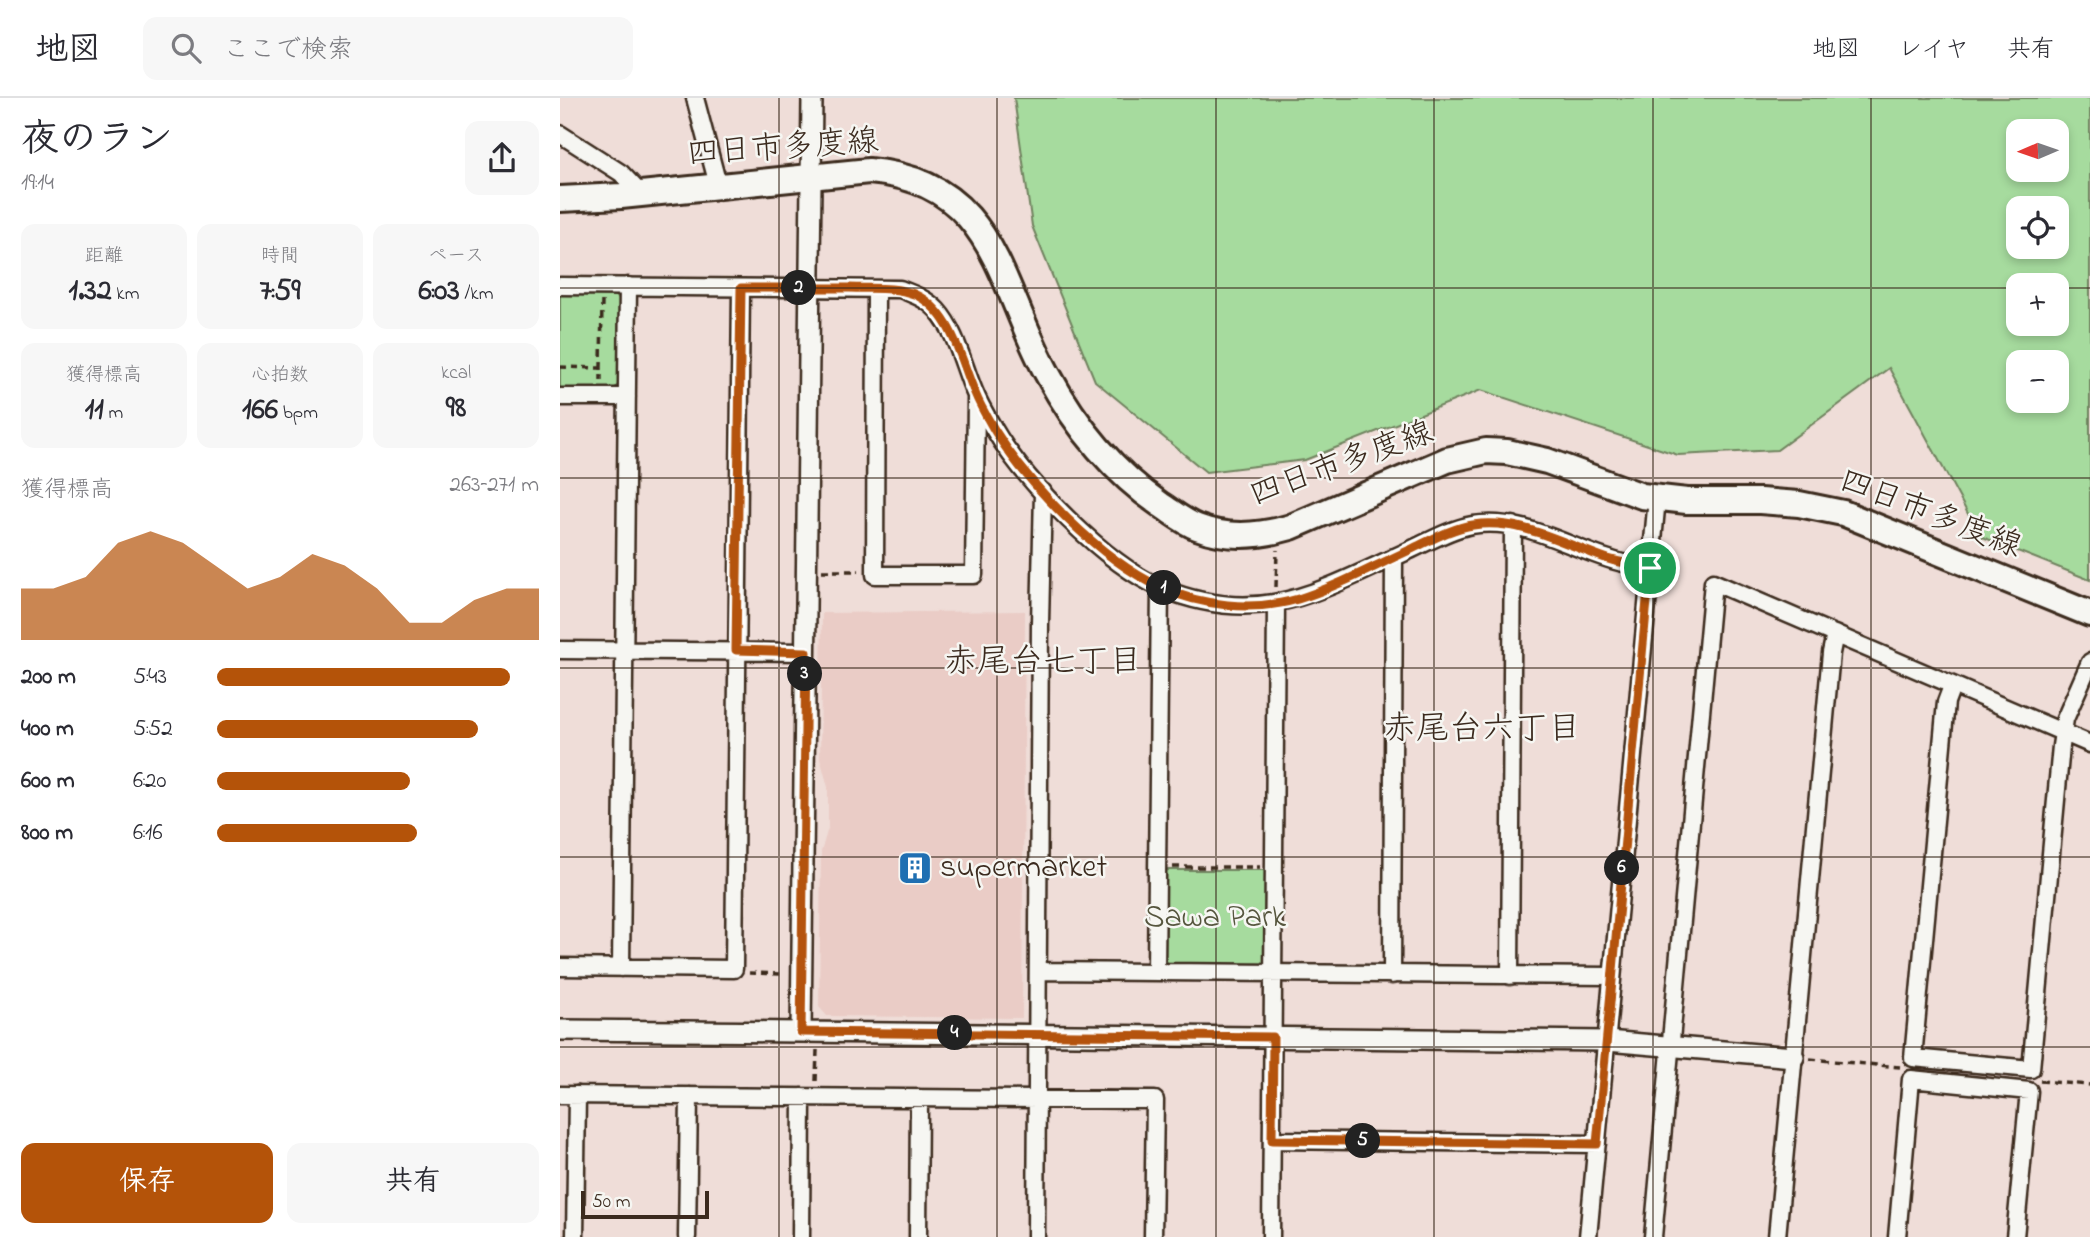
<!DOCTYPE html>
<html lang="ja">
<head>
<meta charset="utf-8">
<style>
  :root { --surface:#fff; --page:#f7f7f7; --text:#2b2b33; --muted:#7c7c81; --line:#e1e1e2; --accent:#b45309 }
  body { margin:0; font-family:"Indie Flower","Klee One",sans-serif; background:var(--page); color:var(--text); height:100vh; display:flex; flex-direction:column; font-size:26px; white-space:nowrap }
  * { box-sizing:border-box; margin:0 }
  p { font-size:23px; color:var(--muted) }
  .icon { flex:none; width:38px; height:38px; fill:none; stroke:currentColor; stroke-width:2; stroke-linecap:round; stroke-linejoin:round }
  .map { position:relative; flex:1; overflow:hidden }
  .sheet { display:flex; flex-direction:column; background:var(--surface); width:560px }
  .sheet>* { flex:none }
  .needle { width:46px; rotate:268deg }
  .fabs { position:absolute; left:1446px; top:21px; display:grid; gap:14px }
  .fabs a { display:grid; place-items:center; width:63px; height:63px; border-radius:14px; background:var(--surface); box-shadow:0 4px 10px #0003; font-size:35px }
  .scale { position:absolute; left:21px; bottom:18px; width:128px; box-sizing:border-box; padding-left:7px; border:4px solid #3b2a1e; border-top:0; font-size:19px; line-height:24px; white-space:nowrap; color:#3b2a1e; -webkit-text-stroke:5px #f6f6f2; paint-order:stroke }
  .pin { position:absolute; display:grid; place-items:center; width:60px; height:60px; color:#fff; margin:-30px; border:4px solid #fff; border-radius:50%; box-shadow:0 2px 7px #0007 }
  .km { position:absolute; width:35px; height:35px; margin:-18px; border-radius:50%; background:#222; color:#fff; font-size:19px; line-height:35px; text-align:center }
  .round { display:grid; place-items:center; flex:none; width:74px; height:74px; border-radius:14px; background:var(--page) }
  .headline { display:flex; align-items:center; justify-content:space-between; height:119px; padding:0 21px }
  h1 { font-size:38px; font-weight:700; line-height:52px }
  .figures { display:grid; grid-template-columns:repeat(3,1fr); gap:10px; height:119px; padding:7px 21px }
  .figures div { display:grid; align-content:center; border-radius:14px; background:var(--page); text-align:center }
  .figures b { font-size:30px; font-weight:700 }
  .figures small { font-size:19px; font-weight:400 }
  .figures p { font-size:19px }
  .chart { height:196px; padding:14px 21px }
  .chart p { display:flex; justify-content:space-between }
  .chart svg { width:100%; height:126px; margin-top:7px; fill:var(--accent); opacity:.7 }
  .primary-button { display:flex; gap:14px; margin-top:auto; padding:14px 21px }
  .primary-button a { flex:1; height:80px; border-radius:14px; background:var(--accent); color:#fff; font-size:28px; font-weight:700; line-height:80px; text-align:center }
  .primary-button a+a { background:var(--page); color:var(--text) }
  ul { padding:0 21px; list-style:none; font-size:23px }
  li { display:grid; grid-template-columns:112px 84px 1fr; align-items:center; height:52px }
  li i { height:18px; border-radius:9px; background:var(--accent) }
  header { display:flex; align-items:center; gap:42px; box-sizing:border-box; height:98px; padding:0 35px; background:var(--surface); border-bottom:2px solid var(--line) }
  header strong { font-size:33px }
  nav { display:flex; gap:38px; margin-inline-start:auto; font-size:24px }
  .search { width:490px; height:63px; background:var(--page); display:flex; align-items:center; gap:18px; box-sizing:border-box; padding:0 24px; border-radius:14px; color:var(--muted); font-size:26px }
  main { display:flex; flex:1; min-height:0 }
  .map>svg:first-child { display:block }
  .built { fill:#eaccc6 }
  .green { fill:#a6db9e; stroke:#70825e; stroke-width:2; fill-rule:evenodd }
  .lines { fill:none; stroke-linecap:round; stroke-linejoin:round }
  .minor-casing { stroke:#3b2a1e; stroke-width:21 }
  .tertiary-casing { stroke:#3b2a1e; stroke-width:24 }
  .primary-casing { stroke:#3b2a1e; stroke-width:30 }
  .path { stroke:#3b2a1e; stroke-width:3.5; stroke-dasharray:7 5; stroke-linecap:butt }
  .minor { stroke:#f6f6f2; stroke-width:16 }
  .tertiary { stroke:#f6f6f2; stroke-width:19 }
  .primary { stroke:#f6f6f2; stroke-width:24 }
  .route-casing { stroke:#fff; stroke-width:14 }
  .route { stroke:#b45309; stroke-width:9 }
  .grid { fill:none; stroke:#3b2a1e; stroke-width:2; stroke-opacity:0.55 }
  .labels { text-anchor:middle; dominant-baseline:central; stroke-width:5; stroke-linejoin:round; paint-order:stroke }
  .street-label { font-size:32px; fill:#3b2a1e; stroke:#f6f6f2 }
  .poi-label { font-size:32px; fill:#3b2a1e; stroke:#f6f6f2; text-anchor:start }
  .park-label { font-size:32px; fill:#56563e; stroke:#f6f6f2 }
  .neighbourhood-label { font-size:33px; fill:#3b2a1e; stroke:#f6f6f2 }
</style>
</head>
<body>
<header>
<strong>地図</strong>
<div class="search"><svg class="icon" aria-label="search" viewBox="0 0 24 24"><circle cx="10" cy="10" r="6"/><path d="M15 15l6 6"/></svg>ここで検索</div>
<nav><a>地図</a><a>レイヤ</a><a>共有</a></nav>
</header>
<main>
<section class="sheet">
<div class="headline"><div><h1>夜のラン</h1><p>19:14</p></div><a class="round"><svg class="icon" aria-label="share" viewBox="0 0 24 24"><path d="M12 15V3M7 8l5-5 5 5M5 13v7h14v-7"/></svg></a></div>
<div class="figures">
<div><p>距離</p><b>1.32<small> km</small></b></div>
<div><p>時間</p><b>7:59</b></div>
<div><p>ペース</p><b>6:03<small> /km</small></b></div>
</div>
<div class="figures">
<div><p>獲得標高</p><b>11<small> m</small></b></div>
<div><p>心拍数</p><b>166<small> bpm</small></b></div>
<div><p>kcal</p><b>98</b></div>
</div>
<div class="chart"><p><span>獲得標高</span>263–271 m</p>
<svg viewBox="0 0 160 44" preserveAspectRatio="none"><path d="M0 44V26L10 26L20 22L30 10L40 6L50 10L60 18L70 26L80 22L90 14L100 18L110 26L120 38L130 38L140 30L150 26L160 26V44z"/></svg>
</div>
<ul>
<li><b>200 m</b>5:43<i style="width:91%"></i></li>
<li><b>400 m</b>5:52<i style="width:81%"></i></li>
<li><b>600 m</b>6:20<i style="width:60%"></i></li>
<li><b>800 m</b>6:16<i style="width:62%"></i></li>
</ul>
<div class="primary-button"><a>保存</a><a>共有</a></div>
</section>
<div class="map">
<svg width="1530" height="1139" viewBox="0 0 1530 1139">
  <rect width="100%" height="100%" fill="#efddd8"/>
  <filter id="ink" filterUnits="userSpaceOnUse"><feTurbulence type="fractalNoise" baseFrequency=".0143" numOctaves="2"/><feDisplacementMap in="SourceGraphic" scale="14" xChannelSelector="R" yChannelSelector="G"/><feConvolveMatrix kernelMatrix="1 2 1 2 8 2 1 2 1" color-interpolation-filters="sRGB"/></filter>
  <g filter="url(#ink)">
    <path class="built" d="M 465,513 L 462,920 L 267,918 L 259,909 L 261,754 L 268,730 L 268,689 L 260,660 L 262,515 Z"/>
    <path class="green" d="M 454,0 L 1530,0 L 1530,482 L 1420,438 L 1329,270 L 1217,352 L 1118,357 L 921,292 L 745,362 L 646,374 L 535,283 L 472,128 ZM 1458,33 L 1496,33 L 1496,72 L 1458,72 ZM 1458,110 L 1496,110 L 1496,149 L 1458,149 ZM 1458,187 L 1496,187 L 1496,226 L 1458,226 ZM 1458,264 L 1496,264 L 1496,303 L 1458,303 Z
      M 54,195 L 60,203 L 59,286 L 53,292 L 0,292 L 0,196 Z
      M 604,772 L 707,772 L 705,862 L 701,867 L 608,865 L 604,861 Z"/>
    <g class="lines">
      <g class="minor-casing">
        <path id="minor" d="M 135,0 L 158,87
          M 0,36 L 61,75 L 81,96
          M 0,188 L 340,191 C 353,196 367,201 377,212 C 396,233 403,267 414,293 C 419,306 427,319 434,331 C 464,383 546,466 601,490 C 701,531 759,493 848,453 C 868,444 890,431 912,427 C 962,419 1003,447 1049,461 C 1062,466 1077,467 1090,470
          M 316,191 L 315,477 L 414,477 L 416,300
          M 0,299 L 67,299
          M 0,552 L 246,554
          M 1392,588 L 1386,604 L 1353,960 L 1471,971 L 1501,648 L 1505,621 L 1530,564
          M 0,869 L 174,871 L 181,190
          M 61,870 L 68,188
          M 479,873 L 1052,878
          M 596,873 L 600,489
          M 832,877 L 834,459
          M 950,878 L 953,427
          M 0,997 L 595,1002 L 593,1139
          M 712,1042 L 1037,1046
          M 15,1139 L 17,997
          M 127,1139 L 129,998
          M 241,1139 L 242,999
          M 358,1139 L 359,1000
          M 476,1139 L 480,525 L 483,394
          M 711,1139 L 716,506
          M 1028,1139 L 1097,400
          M 1093,1139 L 1153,484 L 1530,646
          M 1217,1139 L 1271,555 L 1275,536
          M 1337,1139 L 1351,981 L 1469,993 L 1455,1139"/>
      </g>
      <g class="tertiary-casing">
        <path id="tertiary" d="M 0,932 L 241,934 L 252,0
          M 241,934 L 1047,943 L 1234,959"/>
      </g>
      <g class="primary-casing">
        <path id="primary" d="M 0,101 L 61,98 L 309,73 C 435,83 439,188 487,275 C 515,327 552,373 601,407 C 612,414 624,424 637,429 C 668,441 701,438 731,429 L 887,362 L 926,353 L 947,354 L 987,363 L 1082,398 L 1127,403 L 1200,403 L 1239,406 L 1283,415 L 1530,516"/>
      </g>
      <path class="path" d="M 0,269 L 41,270 L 41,283
        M 41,270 L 42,202
        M 262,473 L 299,473
        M 716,489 L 717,452
        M 613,769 L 700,769
        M 189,875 L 223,876
        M 1250,961 L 1340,969
        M 256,983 L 257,952
        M 1480,983 L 1530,987"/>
      <use href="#minor" class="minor"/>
      <use href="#tertiary" class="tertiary"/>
      <use href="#primary" class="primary"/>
    </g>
  </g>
  <g class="lines" filter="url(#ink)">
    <g class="route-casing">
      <path id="route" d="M 181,190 C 217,190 253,190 290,190 C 311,191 334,188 354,196 C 392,213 400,260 415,295 C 420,308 428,321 435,333 C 470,389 540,461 600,489 C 641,508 693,514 738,501 C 777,489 814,468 852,451 C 871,442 892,430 913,427 C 962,420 1003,446 1048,461 C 1061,465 1076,467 1090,470 L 1037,1046 L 712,1042 L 713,939 L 241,934 L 246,554 L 176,552 Z"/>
    </g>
    <use href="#route" class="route"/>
  </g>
  <path class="grid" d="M 219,0 L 219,1139M 437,0 L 437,1139M 656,0 L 656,1139M 874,0 L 874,1139M 1093,0 L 1093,1139M 1311,0 L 1311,1139M 0,190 L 1458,190M 1496,190 L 1530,190M 0,380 L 1530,380M 0,570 L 1530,570M 0,759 L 1530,759M 0,949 L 1530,949"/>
  <defs>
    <g id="building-square" transform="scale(1.75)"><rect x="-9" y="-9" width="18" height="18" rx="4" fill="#1f6fb2" stroke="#f6f6f2"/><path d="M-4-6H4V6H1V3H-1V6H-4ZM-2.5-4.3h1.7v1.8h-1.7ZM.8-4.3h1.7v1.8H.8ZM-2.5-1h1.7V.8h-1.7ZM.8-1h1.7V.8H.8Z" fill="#fff"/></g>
  </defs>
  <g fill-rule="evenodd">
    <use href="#building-square" x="355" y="770"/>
  </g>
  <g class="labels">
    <g class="street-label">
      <text transform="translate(223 51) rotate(-4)">四日市多度線</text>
      <text transform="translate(782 367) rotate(-20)">四日市多度線</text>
      <text transform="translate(1370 417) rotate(21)">四日市多度線</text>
    </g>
    <g class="poi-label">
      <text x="380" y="770">supermarket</text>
    </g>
    <g class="park-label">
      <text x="655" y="820">Sawa Park</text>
    </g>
    <g class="neighbourhood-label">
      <text x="483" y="565">赤尾台七丁目</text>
      <text x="922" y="632">赤尾台六丁目</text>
    </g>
  </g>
</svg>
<div class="fabs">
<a><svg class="needle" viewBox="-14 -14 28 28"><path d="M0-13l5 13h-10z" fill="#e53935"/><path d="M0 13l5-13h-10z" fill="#7c7c81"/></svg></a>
<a><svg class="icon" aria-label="locate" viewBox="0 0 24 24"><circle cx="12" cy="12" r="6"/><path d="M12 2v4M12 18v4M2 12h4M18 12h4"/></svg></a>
<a>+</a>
<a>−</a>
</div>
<div class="scale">50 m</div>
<div class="pin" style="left:1090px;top:470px;background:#1e9e55"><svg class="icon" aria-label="arrive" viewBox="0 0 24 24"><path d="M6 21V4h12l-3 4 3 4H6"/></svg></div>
<b class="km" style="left:604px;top:490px">1</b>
<b class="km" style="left:239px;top:190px">2</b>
<b class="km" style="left:245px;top:576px">3</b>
<b class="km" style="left:395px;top:935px">4</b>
<b class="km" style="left:803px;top:1043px">5</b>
<b class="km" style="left:1062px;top:770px">6</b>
</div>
</main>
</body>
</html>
